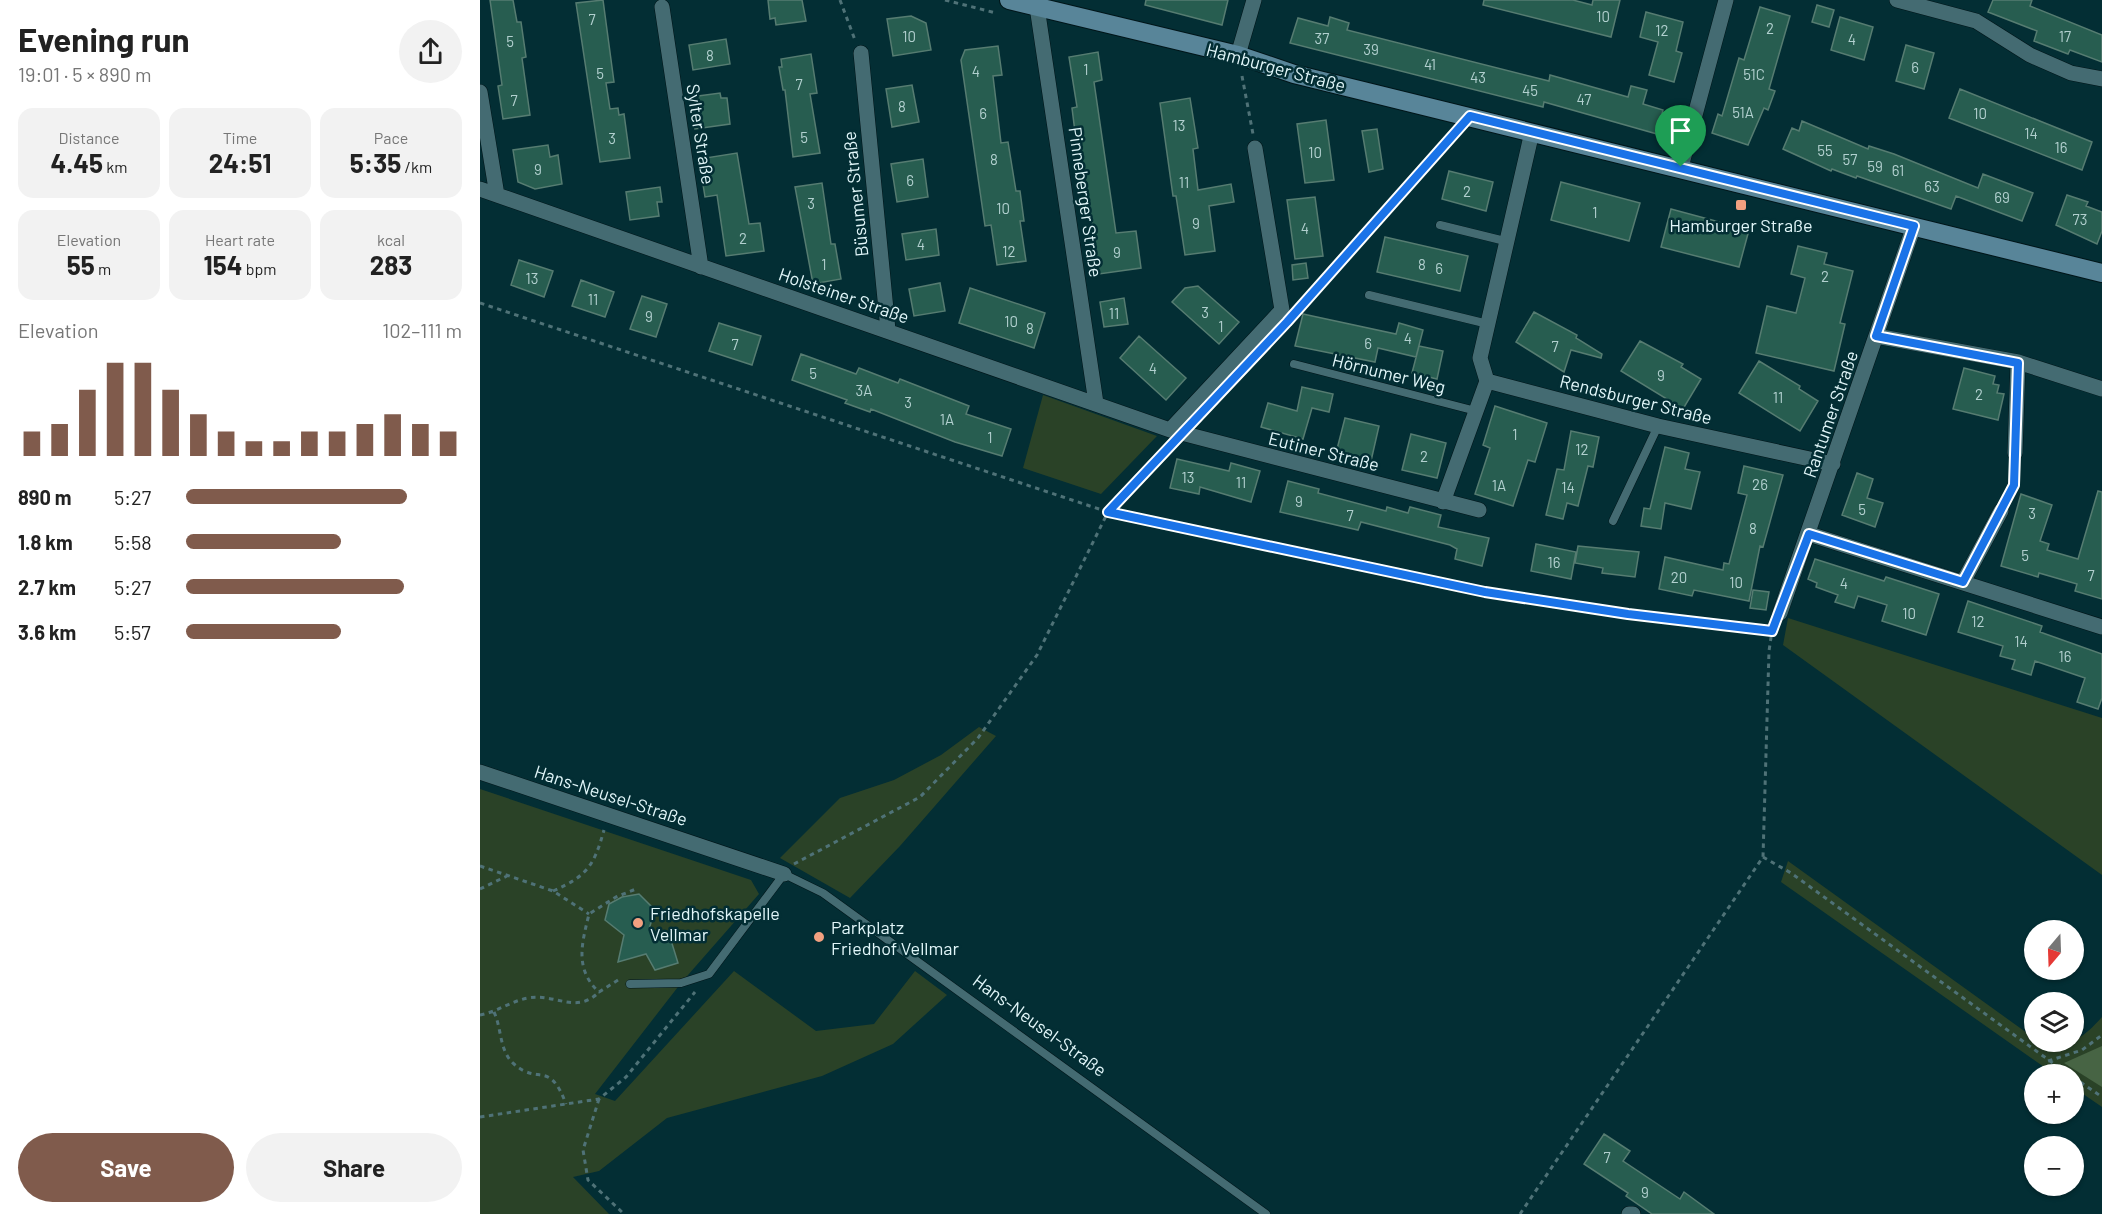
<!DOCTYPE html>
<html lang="en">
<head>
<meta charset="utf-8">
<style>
  :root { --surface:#fff; --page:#f2f2f2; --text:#222; --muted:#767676; --accent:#805b4c }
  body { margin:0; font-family:Barlow,sans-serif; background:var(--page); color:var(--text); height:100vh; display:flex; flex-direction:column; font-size:22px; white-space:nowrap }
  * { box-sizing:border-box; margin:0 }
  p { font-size:20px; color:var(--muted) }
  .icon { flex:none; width:33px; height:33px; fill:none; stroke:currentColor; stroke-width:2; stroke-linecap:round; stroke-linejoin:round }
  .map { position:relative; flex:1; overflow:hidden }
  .sheet { display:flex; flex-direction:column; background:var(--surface); width:480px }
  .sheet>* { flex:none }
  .needle { width:39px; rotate:199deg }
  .fabs { position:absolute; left:1544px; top:920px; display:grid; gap:12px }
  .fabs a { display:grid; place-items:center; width:60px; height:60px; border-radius:50%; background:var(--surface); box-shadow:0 2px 4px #0004; font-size:30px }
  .pin { position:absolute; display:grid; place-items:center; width:51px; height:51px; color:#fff; margin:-62px -26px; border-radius:50% 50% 50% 0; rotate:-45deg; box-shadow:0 0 6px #0007 }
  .pin .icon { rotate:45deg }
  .round { display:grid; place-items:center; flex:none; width:63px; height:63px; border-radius:32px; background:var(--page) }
  .overview { display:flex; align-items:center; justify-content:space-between; height:102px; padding:0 18px }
  h1 { font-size:33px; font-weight:700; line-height:45px }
  .metrics { display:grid; grid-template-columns:repeat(3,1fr); gap:9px; height:102px; padding:6px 18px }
  .metrics div { display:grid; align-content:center; border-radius:15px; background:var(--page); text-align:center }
  .metrics b { font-size:26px; font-weight:700 }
  .metrics small { font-size:16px; font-weight:400 }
  .metrics p { font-size:16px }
  .chart { height:168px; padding:12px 18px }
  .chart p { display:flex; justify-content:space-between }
  .chart svg { width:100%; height:108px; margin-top:6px; stroke:var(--accent); stroke-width:6 }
  .action { display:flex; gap:12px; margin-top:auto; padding:12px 18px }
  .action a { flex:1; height:69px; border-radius:36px; background:var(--accent); color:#fff; font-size:24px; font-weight:700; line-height:69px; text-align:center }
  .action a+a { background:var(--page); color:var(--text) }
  ul { padding:0 18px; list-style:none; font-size:20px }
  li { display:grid; grid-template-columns:96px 72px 1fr; align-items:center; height:45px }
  li i { height:15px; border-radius:8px; background:var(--accent) }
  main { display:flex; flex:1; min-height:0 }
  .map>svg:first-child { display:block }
  .green { fill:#2a4227 }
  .forest { fill:#476444 }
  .building { fill:#275d50; stroke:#567c71; stroke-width:1.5 }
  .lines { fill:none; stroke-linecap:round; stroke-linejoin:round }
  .lane-casing { stroke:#001519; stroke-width:9 }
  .street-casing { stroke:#001519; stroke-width:16 }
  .secondary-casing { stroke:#001519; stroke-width:20 }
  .path { stroke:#4f7277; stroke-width:3; stroke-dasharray:4.5 4.5; stroke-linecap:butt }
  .lane { stroke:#446b72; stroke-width:8 }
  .street { stroke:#446b72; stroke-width:15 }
  .secondary { stroke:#588599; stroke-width:18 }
  .route-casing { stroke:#fff; stroke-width:12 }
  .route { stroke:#1a73e8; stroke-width:8 }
  .poi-dot { fill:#f2a080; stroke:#032e34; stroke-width:2 }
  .labels { text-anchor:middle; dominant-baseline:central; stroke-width:5; stroke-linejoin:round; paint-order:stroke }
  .number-label { font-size:15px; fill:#b2d0cf }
  .street-label { font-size:18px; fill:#e1f6f9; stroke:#032e34 }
  .poi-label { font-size:18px; fill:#e1f6f9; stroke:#032e34; text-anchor:start }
</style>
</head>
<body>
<main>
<section class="sheet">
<div class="overview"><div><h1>Evening run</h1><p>19:01 · 5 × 890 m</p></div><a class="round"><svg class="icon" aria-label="share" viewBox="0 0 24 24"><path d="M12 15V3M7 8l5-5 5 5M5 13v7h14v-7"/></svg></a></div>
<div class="metrics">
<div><p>Distance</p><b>4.45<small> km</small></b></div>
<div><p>Time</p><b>24:51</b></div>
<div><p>Pace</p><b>5:35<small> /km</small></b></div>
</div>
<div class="metrics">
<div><p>Elevation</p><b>55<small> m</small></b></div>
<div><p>Heart rate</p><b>154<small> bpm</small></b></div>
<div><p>kcal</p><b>283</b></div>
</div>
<div class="chart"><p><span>Elevation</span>102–111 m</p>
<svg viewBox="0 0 160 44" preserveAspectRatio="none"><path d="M5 44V34M15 44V31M25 44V17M35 44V6M45 44V6M55 44V17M65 44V27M75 44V34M85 44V38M95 44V38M105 44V34M115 44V34M125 44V31M135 44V27M145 44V31M155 44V34"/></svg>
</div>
<ul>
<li><b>890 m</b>5:27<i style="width:80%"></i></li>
<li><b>1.8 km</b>5:58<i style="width:56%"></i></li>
<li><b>2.7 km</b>5:27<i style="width:79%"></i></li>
<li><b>3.6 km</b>5:57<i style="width:56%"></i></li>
</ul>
<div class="action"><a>Save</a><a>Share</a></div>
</section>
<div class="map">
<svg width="1622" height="1214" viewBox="0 0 1622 1214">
  <rect width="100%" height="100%" fill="#032e34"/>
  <path class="green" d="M 563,395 L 677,436 L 621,494 L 543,468 Z
    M 1308,618 L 1622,718 L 1622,875 L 1303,645 Z
    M 499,727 L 516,736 L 420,846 L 370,898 L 300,858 L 360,798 L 414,780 L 461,755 Z
    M 0,789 L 271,880 L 279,894 L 201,983 L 115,1094 L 135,1101 L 254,971 L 336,1031 L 394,1024 L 435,971 L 467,995 L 413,1044 L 342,1076 L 187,1118 L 119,1171 L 93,1177 L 129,1214 L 0,1214 Z
    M 1308,861 L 1554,1038 L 1554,1041 C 1557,1041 1560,1043 1563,1044 C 1586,1053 1608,1033 1622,1017 L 1622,1107 L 1593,1087 L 1593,1074 L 1574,1074 L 1301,882 Z"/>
  <path class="forest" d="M 1622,1046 L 1622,1087 L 1584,1063 Z"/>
  <path class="building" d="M 10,0 L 33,0 L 37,22 L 41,22 L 46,57 L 42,58 L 50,115 L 23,119 L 18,86 L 22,85 Z
    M 123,0 L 134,82 L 126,83 L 130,109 L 138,108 L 139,115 L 144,114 L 150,158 L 120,162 L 96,3 Z
    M 288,0 L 322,0 L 326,21 L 296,25 L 295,18 L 290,19 Z
    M 666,0 L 748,0 L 742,25 L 665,5 Z
    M 1004,0 L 1093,0 L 1112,5 L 1113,0 L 1140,0 L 1131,37 L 1003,5 Z
    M 1513,0 L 1552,0 L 1550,6 L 1622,35 L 1622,62 L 1590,50 L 1588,54 L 1554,41 L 1557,31 L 1508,12 Z
    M 1337,5 L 1354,10 L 1349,27 L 1332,22 Z
    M 1280,7 L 1310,16 L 1289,89 L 1295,91 L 1288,110 L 1284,108 L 1268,145 L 1232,133 L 1238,114 L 1242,116 L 1259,58 L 1264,60 Z
    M 1166,12 L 1203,22 L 1196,51 L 1202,53 L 1194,82 L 1169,75 L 1178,42 L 1160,37 Z
    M 431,16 L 446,23 L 451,50 L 413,56 L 407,19 Z
    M 850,17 L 869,23 L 867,30 L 1069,81 L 1070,75 L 1148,97 L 1151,86 L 1167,90 L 1163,104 L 1183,110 L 1177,134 L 1064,102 L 1063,107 L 810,43 L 818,18 L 848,26 Z
    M 1360,17 L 1393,27 L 1384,60 L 1351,50 Z
    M 246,39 L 250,64 L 213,70 L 209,45 Z
    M 1426,45 L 1454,53 L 1444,89 L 1416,81 Z
    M 518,46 L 522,75 L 513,76 L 521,143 L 528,142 L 536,191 L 540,191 L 544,221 L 540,221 L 546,261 L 517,265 L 511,225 L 505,226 L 481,60 L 485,50 Z
    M 618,52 L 622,80 L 614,82 L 636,233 L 656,231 L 661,268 L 619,274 L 611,215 L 607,216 L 597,148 L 592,108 L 597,107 L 589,57 Z
    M 331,54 L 337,93 L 330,94 L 340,153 L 313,157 L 305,90 L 303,90 L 299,67 L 302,67 L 301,59 Z
    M 432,85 L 439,122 L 412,127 L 406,89 Z
    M 1480,89 L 1612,142 L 1602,170 L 1469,118 Z
    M 240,93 L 241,98 L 247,98 L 250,124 L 215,129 L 211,97 Z
    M 710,98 L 718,148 L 713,149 L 718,190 L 751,184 L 754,202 L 729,206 L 735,251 L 705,255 L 696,196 L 693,196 L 680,103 Z
    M 846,120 L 854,180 L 825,183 L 817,124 Z
    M 1322,121 L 1388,149 L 1389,146 L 1414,154 L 1498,188 L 1503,174 L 1553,193 L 1542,221 L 1476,196 L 1471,209 L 1377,176 L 1376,178 L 1352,169 L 1351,171 L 1303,149 L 1312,128 L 1319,131 Z
    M 897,129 L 903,169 L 889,172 L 882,131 Z
    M 68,145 L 70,157 L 78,155 L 82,184 L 55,189 L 38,182 L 33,150 Z
    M 257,153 L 269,224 L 280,223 L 284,251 L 246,256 L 237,195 L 225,197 L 219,159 Z
    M 443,159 L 448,197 L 417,202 L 411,164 Z
    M 969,171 L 1013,182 L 1006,211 L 962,199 Z
    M 1081,182 L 1160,203 L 1149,241 L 1071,220 Z
    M 342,183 L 351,244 L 355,244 L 361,279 L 333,284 L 315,187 Z
    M 180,187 L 182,202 L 177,202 L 179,216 L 150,220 L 146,192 Z
    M 1587,195 L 1608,202 L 1606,206 L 1622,212 L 1622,231 L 1617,244 L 1576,225 Z
    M 835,197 L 843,256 L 815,259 L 807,200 Z
    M 1191,209 L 1269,230 L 1259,267 L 1181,247 Z
    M 456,229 L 459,255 L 426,260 L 422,234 Z
    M 905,237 L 988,256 L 980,291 L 897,272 Z
    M 1318,246 L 1347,253 L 1344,264 L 1373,271 L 1360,323 L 1365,324 L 1354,371 L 1276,353 L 1287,306 L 1316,313 L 1325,278 L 1311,274 Z
    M 39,260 L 73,271 L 64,297 L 31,285 Z
    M 826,263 L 828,278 L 813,280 L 812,265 Z
    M 101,280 L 134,292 L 125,317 L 92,306 Z
    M 460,283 L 465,311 L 434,316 L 429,289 Z
    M 718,286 L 759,322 L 739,344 L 692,302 L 705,288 Z
    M 490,288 L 565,313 L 554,348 L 479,323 Z
    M 162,296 L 187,304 L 176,337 L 150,329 Z
    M 644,298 L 648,324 L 624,327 L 620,302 Z
    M 1054,312 L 1097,335 L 1096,338 L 1122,354 L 1121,358 L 1091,350 L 1084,372 L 1036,342 Z
    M 823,314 L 916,334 L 919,323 L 943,330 L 936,357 L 898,348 L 895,362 L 815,346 Z
    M 239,323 L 281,336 L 272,365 L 229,351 Z
    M 659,336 L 706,378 L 686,400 L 640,358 Z
    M 1160,341 L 1203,364 L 1201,367 L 1221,379 L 1203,409 L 1141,371 Z
    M 939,346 L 963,351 L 957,379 L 932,373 Z
    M 321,354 L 376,374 L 379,368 L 418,383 L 420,379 L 489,406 L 486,414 L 531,429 L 522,456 L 475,442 L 391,409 L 390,412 L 365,403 L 367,400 L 312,380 Z
    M 1279,361 L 1320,386 L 1319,389 L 1338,401 L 1320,431 L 1259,393 Z
    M 1484,368 L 1515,376 L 1513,384 L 1519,385 L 1517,393 L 1524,394 L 1518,420 L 1473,409 Z
    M 822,387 L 853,394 L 849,412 L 832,408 L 823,439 L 781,427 L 788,403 L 817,411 Z
    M 1015,406 L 1067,423 L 1055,462 L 1048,460 L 1033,506 L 995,494 L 1010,448 L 1003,445 Z
    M 865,418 L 899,426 L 891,461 L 856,453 Z
    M 1091,431 L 1119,437 L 1113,467 L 1108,466 L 1098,506 L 1087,503 L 1083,519 L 1066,515 L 1077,469 L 1084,470 Z
    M 931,434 L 966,443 L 957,478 L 922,470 Z
    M 1185,447 L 1209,453 L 1205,469 L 1220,472 L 1211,509 L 1185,503 L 1181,529 L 1161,526 L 1164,508 L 1170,509 Z
    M 697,459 L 749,471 L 751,463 L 780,471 L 771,502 L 720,487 L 719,494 L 690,488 Z
    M 1264,466 L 1303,475 L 1283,547 L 1280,546 L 1269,601 L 1214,590 L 1212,596 L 1179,589 L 1185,557 L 1243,570 L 1244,563 L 1249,564 L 1267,495 L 1258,493 Z
    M 1377,473 L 1393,479 L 1387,498 L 1403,503 L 1395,527 L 1362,515 Z
    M 808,481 L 839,489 L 838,493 L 906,511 L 907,507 L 928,513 L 930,507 L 961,515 L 958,527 L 1009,538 L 1002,566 L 975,559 L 977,549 L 970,545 L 881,522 L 878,530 L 800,512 Z
    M 1618,491 L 1622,492 L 1622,599 L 1595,591 L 1597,584 L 1559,573 L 1558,577 L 1521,566 L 1541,494 L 1572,505 L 1560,541 L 1569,544 L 1567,550 L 1598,559 Z
    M 1056,544 L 1096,552 L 1091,579 L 1051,571 Z
    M 1098,546 L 1159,552 L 1155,577 L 1122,573 L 1123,568 L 1095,563 Z
    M 1335,559 L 1404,581 L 1406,577 L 1459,594 L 1446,635 L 1402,621 L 1407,605 L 1378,596 L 1374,608 L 1355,602 L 1358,595 L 1336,587 L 1337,583 L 1328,579 Z
    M 1273,590 L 1289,592 L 1286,610 L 1270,608 Z
    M 1488,601 L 1562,626 L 1560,632 L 1622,654 L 1622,698 L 1618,709 L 1597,702 L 1605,678 L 1555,661 L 1551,675 L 1532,669 L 1535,660 L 1520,656 L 1523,646 L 1478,632 Z
    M 159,894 L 175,910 L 169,929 L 190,937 L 198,963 L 175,970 L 166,954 L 138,962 L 144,935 L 125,920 L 129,904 L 142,897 Z
    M 1124,1134 L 1150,1151 L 1143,1161 L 1200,1199 L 1204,1192 L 1234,1214 L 1172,1214 L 1146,1196 L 1148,1193 L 1104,1164 Z"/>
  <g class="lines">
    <g class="lane-casing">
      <path id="lane" d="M 960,225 L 1025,241
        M 889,295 L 1008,324
        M 814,364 L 996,411
        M 1133,521 L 1178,426
        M 150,984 L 201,983 L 229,974 L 304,874 L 343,893 L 786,1214"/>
    </g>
    <g class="street-casing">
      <path id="street" d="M 1417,0 L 1496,21 L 1550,55 L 1591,73 L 1622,79
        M 182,7 L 221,267
        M 557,7 L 616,403
        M 381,53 L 408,330
        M 758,55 L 774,0
        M 0,92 L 17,195
        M 1052,132 L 1000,358 L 1007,381 L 1178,426 L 1353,464
        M 1201,167 L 1246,0
        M 0,189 L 690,430 L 999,510
        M 1396,336 L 1538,362 L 1622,389
        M 690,430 L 802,310 L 775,148
        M 1535,453 L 1538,362
        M 963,502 L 1007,381
        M 1329,534 L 1622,627
        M 1483,582 L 1521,511
        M 1300,613 L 1434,226
        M 0,772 L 304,874
        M 1149,1214 L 1153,1214"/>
    </g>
    <g class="secondary-casing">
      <path id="secondary" d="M 529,0 L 758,55 L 814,74 L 1622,273"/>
    </g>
    <path class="path" d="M 360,0 L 375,40
      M 465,0 L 516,13
      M 762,76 L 773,134
      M 0,303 L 637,515 L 1005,592 L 1148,614 L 1292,631
      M 818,309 L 975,132
      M 1527,498 L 1534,485 L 1534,467
      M 1283,857 L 1311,873 L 1588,1074
      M 314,864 L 440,797 L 498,738 L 557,655 L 628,512 L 691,446
      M 0,866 L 73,891 L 109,914
      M 0,889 L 27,876
      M 73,891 C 107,876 114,866 124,830
      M 138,980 L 119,992 C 94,969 102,943 109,914 L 136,897 L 156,889
      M 14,1012 C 22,1029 19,1051 34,1064 C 59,1086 69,1059 86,1104
      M 0,1015 C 17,1012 31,1001 48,998 C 76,993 96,1015 119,992
      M 1568,1061 L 1602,1050 L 1622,1035
      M 1593,1077 L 1622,1097
      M 119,1099 L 103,1150 L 108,1180 L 144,1214
      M 0,1117 L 119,1099 L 146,1077 L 215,992
      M 1040,1214 L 1283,857 L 1289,651 L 1292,631"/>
    <use href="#lane" class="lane"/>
    <use href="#street" class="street"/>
    <use href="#secondary" class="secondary"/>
  </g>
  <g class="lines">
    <g class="route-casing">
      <path id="route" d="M 990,116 L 1434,226 L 1396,336 L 1538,363 L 1534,485 L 1483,582 L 1329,534 L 1292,631 L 1148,614 L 1005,592 L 628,512 L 807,322 Z"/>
    </g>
    <use href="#route" class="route"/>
  </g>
  <g class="poi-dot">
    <rect x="1255" y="199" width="12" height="12" rx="3"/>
    <circle cx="158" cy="923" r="6"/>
    <circle cx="339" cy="937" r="6"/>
  </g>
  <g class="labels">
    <g class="number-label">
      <text x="1123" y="16">10</text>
      <text x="112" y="19">7</text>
      <text x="1290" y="28">2</text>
      <text x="1182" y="30">12</text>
      <text x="429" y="36">10</text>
      <text x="1585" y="36">17</text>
      <text x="842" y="38">37</text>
      <text x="1372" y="39">4</text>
      <text x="30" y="41">5</text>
      <text x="891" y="49">39</text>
      <text x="230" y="55">8</text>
      <text x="950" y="64">41</text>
      <text x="1435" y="67">6</text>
      <text x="606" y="69">1</text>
      <text x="496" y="71">4</text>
      <text x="120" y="73">5</text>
      <text x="1274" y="74">51C</text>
      <text x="998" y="77">43</text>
      <text x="319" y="84">7</text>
      <text x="1050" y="90">45</text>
      <text x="1104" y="99">47</text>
      <text x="34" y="100">7</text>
      <text x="422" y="106">8</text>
      <text x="1263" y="112">51A</text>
      <text x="503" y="113">6</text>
      <text x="1500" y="113">10</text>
      <text x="699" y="125">13</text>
      <text x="1551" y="133">14</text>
      <text x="324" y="137">5</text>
      <text x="132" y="138">3</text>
      <text x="1581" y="147">16</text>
      <text x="1345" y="150">55</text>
      <text x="835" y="152">10</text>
      <text x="514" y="159">8</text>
      <text x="1370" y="159">57</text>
      <text x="1395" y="166">59</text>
      <text x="58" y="169">9</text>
      <text x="1418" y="170">61</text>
      <text x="430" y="180">6</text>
      <text x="704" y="182">11</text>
      <text x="1452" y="186">63</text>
      <text x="987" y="191">2</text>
      <text x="1522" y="197">69</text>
      <text x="331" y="203">3</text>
      <text x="523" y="208">10</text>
      <text x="1115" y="212">1</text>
      <text x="1600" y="219">73</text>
      <text x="716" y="223">9</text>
      <text x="825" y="228">4</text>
      <text x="263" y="238">2</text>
      <text x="441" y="244">4</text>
      <text x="529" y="251">12</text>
      <text x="637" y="252">9</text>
      <text x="344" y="264">1</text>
      <text x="942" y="264">8</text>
      <text x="959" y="268">6</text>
      <text x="1345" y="276">2</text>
      <text x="52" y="278">13</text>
      <text x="113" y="299">11</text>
      <text x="725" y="312">3</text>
      <text x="634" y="313">11</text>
      <text x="169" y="316">9</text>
      <text x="531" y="321">10</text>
      <text x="741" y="326">1</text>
      <text x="550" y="328">8</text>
      <text x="928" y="338">4</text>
      <text x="888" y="343">6</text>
      <text x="255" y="344">7</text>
      <text x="1075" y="346">7</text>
      <text x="673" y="368">4</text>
      <text x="333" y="373">5</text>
      <text x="1181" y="375">9</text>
      <text x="384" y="390">3A</text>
      <text x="1499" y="394">2</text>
      <text x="1298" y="397">11</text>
      <text x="428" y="402">3</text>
      <text x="467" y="419">1A</text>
      <text x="1035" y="434">1</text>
      <text x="510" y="437">1</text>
      <text x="1102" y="449">12</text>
      <text x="944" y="456">2</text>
      <text x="708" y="477">13</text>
      <text x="761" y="482">11</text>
      <text x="1280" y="484">26</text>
      <text x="1019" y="485">1A</text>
      <text x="1088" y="487">14</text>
      <text x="819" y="501">9</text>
      <text x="1382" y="509">5</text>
      <text x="1552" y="513">3</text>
      <text x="870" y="515">7</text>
      <text x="1273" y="528">8</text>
      <text x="1545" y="555">5</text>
      <text x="1074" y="562">16</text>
      <text x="1611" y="575">7</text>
      <text x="1199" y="577">20</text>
      <text x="1256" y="582">10</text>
      <text x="1364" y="583">4</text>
      <text x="1429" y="613">10</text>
      <text x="1498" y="621">12</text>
      <text x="1541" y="641">14</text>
      <text x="1585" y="656">16</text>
      <text x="1127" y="1157">7</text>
      <text x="1165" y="1192">9</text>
    </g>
    <g class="street-label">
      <text transform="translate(796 67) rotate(15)">Hamburger Straße</text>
      <text transform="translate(221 134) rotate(81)">Sylter Straße</text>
      <text transform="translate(375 194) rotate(-96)">Büsumer Straße</text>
      <text transform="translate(606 202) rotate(82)">Pinneberger Straße</text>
      <text transform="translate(364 295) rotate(19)">Holsteiner Straße</text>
      <text transform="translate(909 373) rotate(14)">Hörnumer Weg</text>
      <text transform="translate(1156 399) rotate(14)">Rendsburger Straße</text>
      <text transform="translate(1350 414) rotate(-71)">Rantumer Straße</text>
      <text transform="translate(844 451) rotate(14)">Eutiner Straße</text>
      <text transform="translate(131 795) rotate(18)">Hans-Neusel-Straße</text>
      <text transform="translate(560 1025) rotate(36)">Hans-Neusel-Straße</text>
    </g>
    <g class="poi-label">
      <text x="1261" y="225" text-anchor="middle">Hamburger Straße</text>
      <text x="170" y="913">Friedhofskapelle<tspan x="170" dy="21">Vellmar</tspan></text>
      <text x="351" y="927">Parkplatz<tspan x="351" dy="21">Friedhof Vellmar</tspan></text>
    </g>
  </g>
</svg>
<div class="fabs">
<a><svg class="needle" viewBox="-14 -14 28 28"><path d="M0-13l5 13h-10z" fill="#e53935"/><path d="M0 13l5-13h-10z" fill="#767676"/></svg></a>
<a><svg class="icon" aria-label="layers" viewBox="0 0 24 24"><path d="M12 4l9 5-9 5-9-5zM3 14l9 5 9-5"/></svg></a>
<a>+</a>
<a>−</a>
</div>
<div class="pin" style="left:1201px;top:167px;background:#1e9e55"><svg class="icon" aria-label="arrive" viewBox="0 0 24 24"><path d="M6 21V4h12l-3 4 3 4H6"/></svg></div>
</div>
</main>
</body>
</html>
